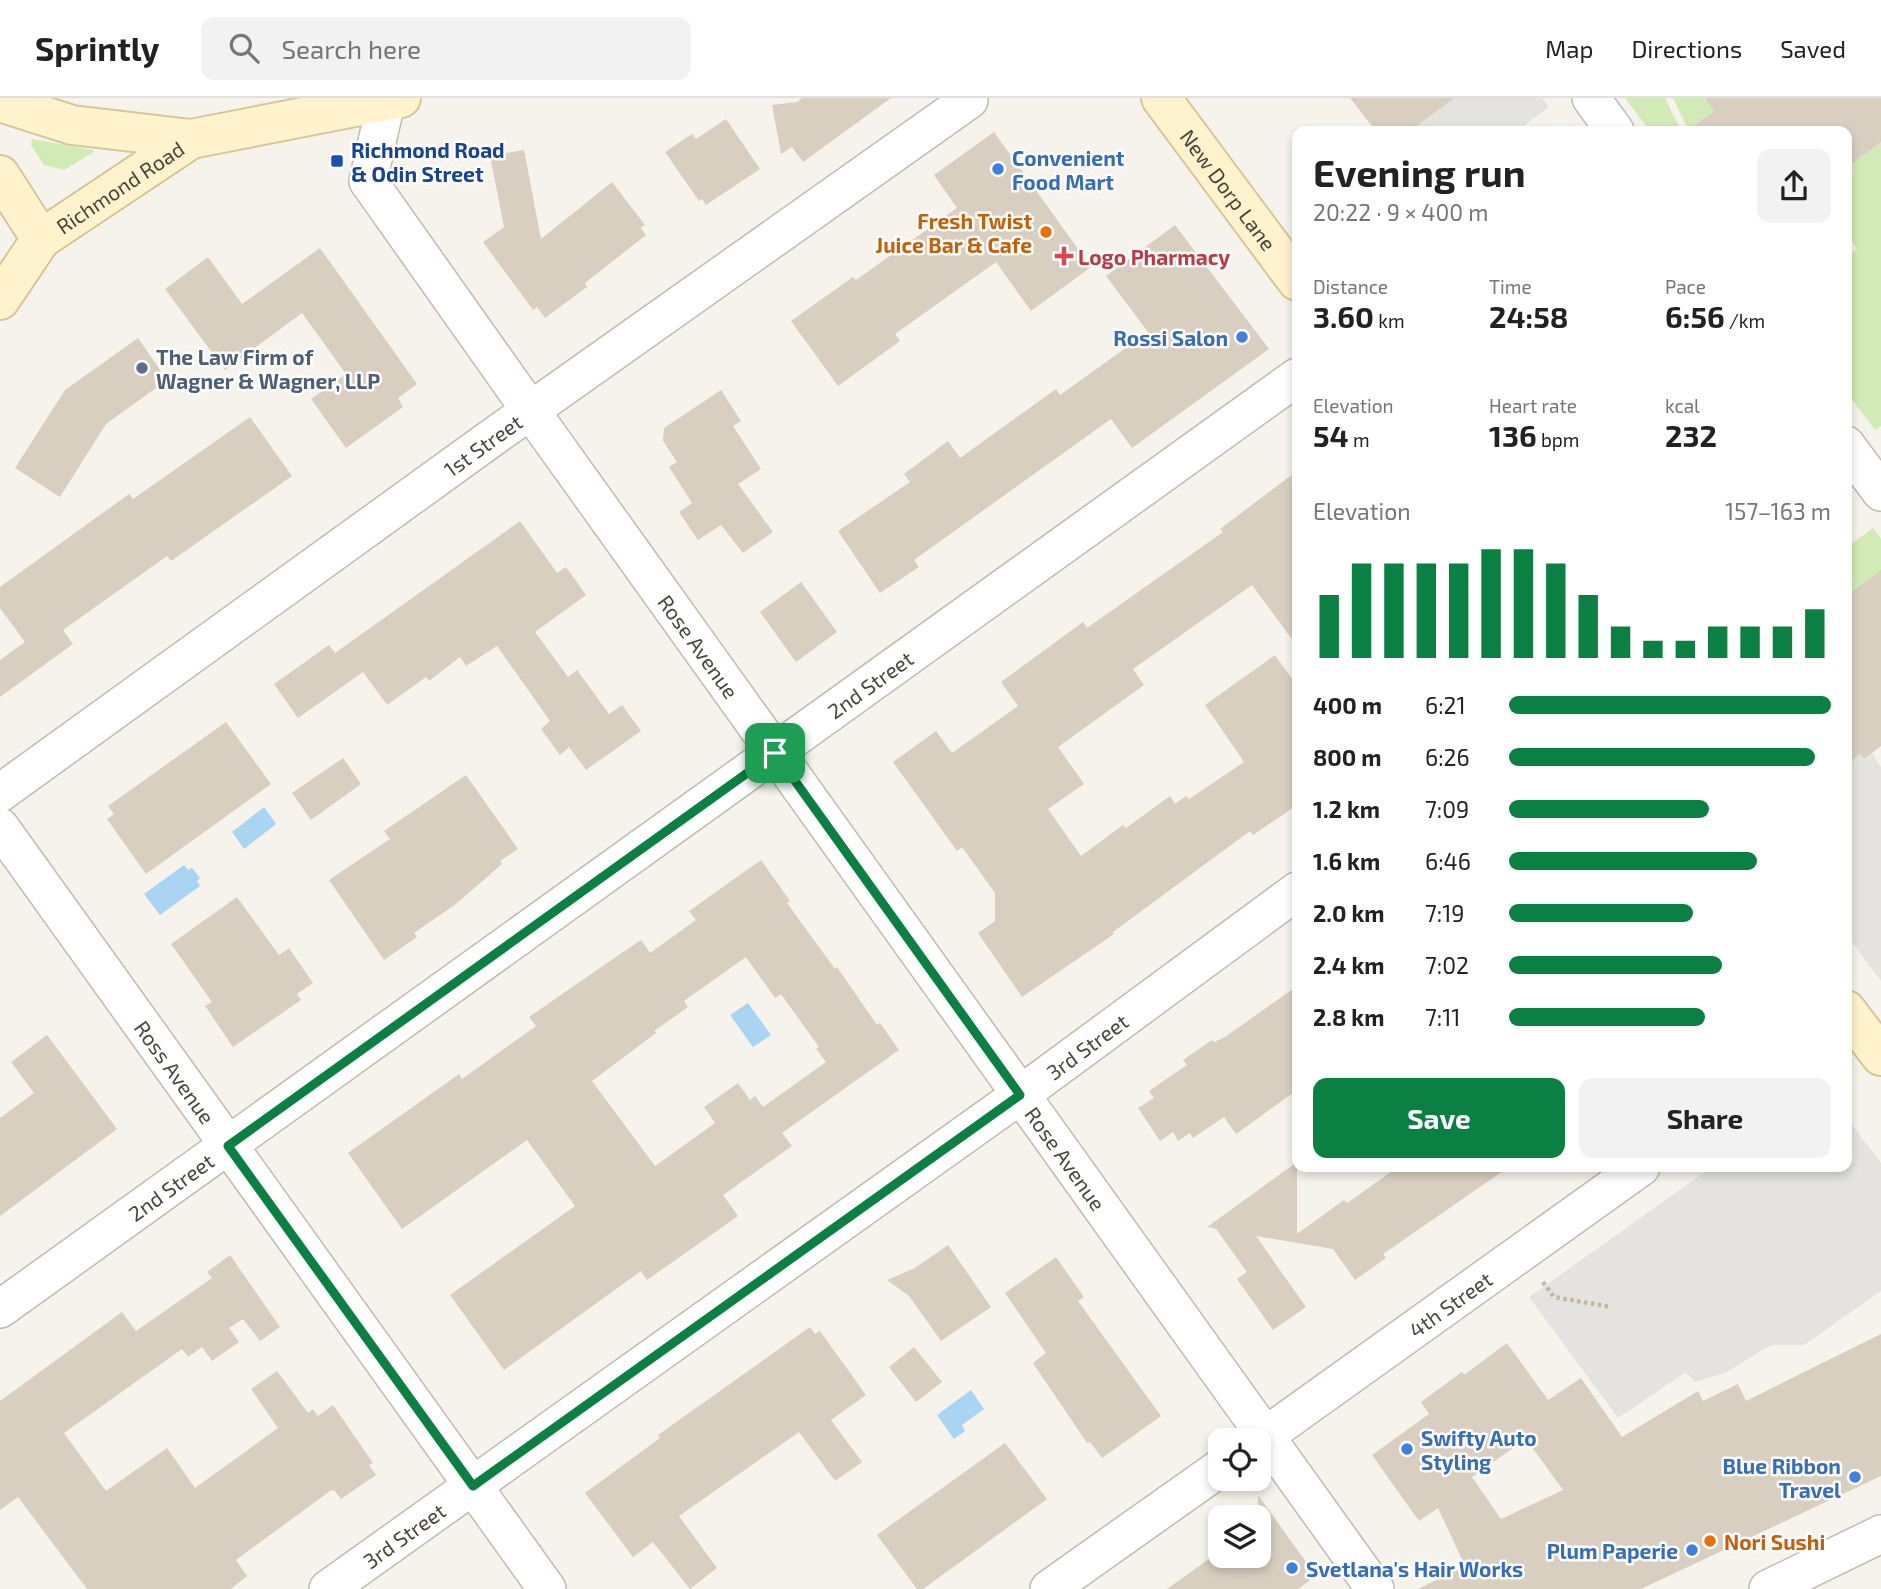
<!DOCTYPE html>
<html lang="en">
<head>
<meta charset="utf-8">
<style>
  :root { --surface:#fff; --page:#f2f2f2; --text:#222; --muted:#767676; --line:#e0e0e0; --accent:#0b8043 }
  body { margin:0; font-family:"Exo 2",sans-serif; background:var(--page); color:var(--text); height:100vh; display:flex; flex-direction:column; font-size:26px; white-space:nowrap }
  * { box-sizing:border-box; margin:0 }
  p { font-size:23px; color:var(--muted) }
  .icon { flex:none; width:38px; height:38px; fill:none; stroke:currentColor; stroke-width:2; stroke-linecap:round; stroke-linejoin:round }
  .map { position:relative; flex:1; overflow:hidden }
  .details { position:absolute; left:1292px; top:28px; width:560px; height:1046px; display:flex; flex-direction:column; background:var(--surface); border-radius:14px; box-shadow:0 4px 10px #0003 }
  .details>* { flex:none }
  .fabs { position:absolute; left:1208px; top:1330px; display:grid; gap:14px }
  .fabs a { display:grid; place-items:center; width:63px; height:63px; border-radius:14px; background:var(--surface); box-shadow:0 4px 10px #0003; font-size:35px }
  .pin { position:absolute; display:grid; place-items:center; width:60px; height:60px; color:#fff; margin:-30px; border-radius:14px; box-shadow:0 4px 10px #0006 }
  .round { display:grid; place-items:center; flex:none; width:74px; height:74px; border-radius:14px; background:var(--page) }
  .summary { display:flex; align-items:center; justify-content:space-between; height:119px; padding:0 21px }
  h1 { font-size:38px; font-weight:700; line-height:52px }
  .figures { display:grid; grid-template-columns:repeat(3,1fr); gap:10px; height:119px; padding:7px 21px }
  .figures div { display:grid; align-content:center }
  .figures b { font-size:30px; font-weight:700 }
  .figures small { font-size:19px; font-weight:400 }
  .figures p { font-size:19px }
  .chart { height:196px; padding:14px 21px }
  .chart p { display:flex; justify-content:space-between }
  .chart svg { width:100%; height:126px; margin-top:7px; stroke:var(--accent); stroke-width:6 }
  .action { display:flex; gap:14px; margin-top:auto; padding:14px 21px }
  .action a { flex:1; height:80px; border-radius:14px; background:var(--accent); color:#fff; font-size:28px; font-weight:700; line-height:80px; text-align:center }
  .action a+a { background:var(--page); color:var(--text) }
  ul { padding:0 21px; list-style:none; font-size:23px }
  li { display:grid; grid-template-columns:112px 84px 1fr; align-items:center; height:52px }
  li i { height:18px; border-radius:9px; background:var(--accent) }
  header { display:flex; align-items:center; gap:42px; box-sizing:border-box; height:98px; padding:0 35px; background:var(--surface); border-bottom:2px solid var(--line) }
  header strong { font-size:33px }
  nav { display:flex; gap:38px; margin-inline-start:auto; font-size:24px }
  .search { width:490px; height:63px; background:var(--page); display:flex; align-items:center; gap:18px; box-sizing:border-box; padding:0 24px; border-radius:14px; color:var(--muted); font-size:26px }
  .map>svg:first-child { display:block }
  .green { fill:#d2eab5 }
  .parking { fill:#e5e3e0 }
  .water { fill:#a9d4f2 }
  .building { fill:#d8cfc1; fill-rule:evenodd }
  .lines { fill:none; stroke-linecap:round; stroke-linejoin:round }
  .street-casing { stroke:#c2bbae; stroke-width:40 }
  .secondary-casing { stroke:#d6c79b; stroke-width:42 }
  .path { stroke:#c4b79f; stroke-width:4.5; stroke-dasharray:3.5 3.5; stroke-linecap:butt }
  .street { stroke:#fff; stroke-width:37 }
  .secondary { stroke:#fff3cd; stroke-width:38 }
  .route-casing { stroke:#fff; stroke-width:14 }
  .route { stroke:#0b8043; stroke-width:9 }
  .transit-dot { fill:#1a4fb4; stroke:#fff; stroke-width:2.5 }
  .shop-dot { fill:#3f7fe0; stroke:#fff; stroke-width:2.5 }
  .food-dot { fill:#e8710a; stroke:#fff; stroke-width:2.5 }
  .health-dot { fill:#e0444e; stroke:#fff; stroke-width:2.5 }
  .service-dot { fill:#5c6f8a; stroke:#fff; stroke-width:2.5 }
  .labels { text-anchor:middle; dominant-baseline:central; stroke-width:5; stroke-linejoin:round; paint-order:stroke }
  .transit-label { font-size:21px; font-weight:bold; fill:#164399; stroke:#fff; text-anchor:start }
  .shop-label { font-size:21px; font-weight:bold; fill:#366cbe; stroke:#fff; text-anchor:start }
  .street-label { font-size:21px; fill:#4b4439; stroke:#fff }
  .food-label { font-size:21px; font-weight:bold; fill:#c56008; stroke:#fff; text-anchor:end }
  .health-label { font-size:21px; font-weight:bold; fill:#be3a42; stroke:#fff; text-anchor:start }
  .service-label { font-size:21px; font-weight:bold; fill:#4e5e75; stroke:#fff; text-anchor:start }
</style>
</head>
<body>
<header>
<strong>Sprintly</strong>
<div class="search"><svg class="icon" aria-label="search" viewBox="0 0 24 24"><circle cx="10" cy="10" r="6"/><path d="M15 15l6 6"/></svg>Search here</div>
<nav><a>Map</a><a>Directions</a><a>Saved</a></nav>
</header>
<div class="map">
<svg width="1881" height="1491" viewBox="0 0 1881 1491">
  <rect width="100%" height="100%" fill="#f6f3ec"/>
  <path class="green" d="M 1625,0 L 1665,0 L 1681,33 L 1650,33 Z
    M 1673,0 L 1705,0 L 1714,13 L 1688,32 Z
    M 32,41 L 93,52 L 94,54 L 64,72 L 44,67 L 31,47 Z
    M 1881,44 L 1881,328 L 1875,332 L 1846,294 L 1846,228 L 1852,224 L 1846,216 L 1846,159 L 1857,151 L 1846,136 L 1846,70 Z
    M 1873,430 L 1881,441 L 1881,479 L 1846,498 L 1846,450 Z"/>
  <path class="parking" d="M 1453,0 L 1542,0 L 1549,9 L 1517,33 L 1410,33 Z
    M 1872,655 L 1881,669 L 1881,883 L 1846,836 L 1846,667 L 1860,656 L 1865,661 Z
    M 1846,1019 L 1881,1065 L 1881,1193 L 1804,1247 L 1771,1247 L 1725,1275 L 1695,1284 L 1686,1274 L 1618,1320 L 1529,1199 L 1712,1069 L 1846,1069 Z"/>
  <path class="water" d="M 264,709 L 276,726 L 244,751 L 232,734 Z
    M 184,767 L 188,772 L 192,770 L 200,780 L 197,783 L 200,788 L 160,817 L 144,796 Z
    M 748,905 L 771,937 L 753,949 L 730,917 Z
    M 971,1292 L 984,1311 L 962,1327 L 965,1333 L 954,1341 L 937,1317 Z"/>
  <path class="building" d="M 802,0 L 891,0 L 803,64 L 792,49 L 781,56 L 772,7 L 797,4 Z
    M 1350,0 L 1454,0 L 1410,33 L 1376,33 Z
    M 1705,0 L 1881,0 L 1881,44 L 1846,70 L 1846,33 L 1687,33 L 1714,13 Z
    M 726,21 L 760,71 L 706,107 L 702,101 L 699,103 L 665,54 L 692,36 L 696,41 Z
    M 994,34 L 1091,169 L 1031,213 L 996,164 L 895,236 L 900,243 L 838,288 L 791,223 L 853,179 L 856,182 L 957,110 L 934,77 Z
    M 524,52 L 541,141 L 612,84 L 645,127 L 641,130 L 646,137 L 585,185 L 587,189 L 545,220 L 537,209 L 533,212 L 483,144 L 504,129 L 490,58 Z
    M 1175,127 L 1269,251 L 1132,350 L 1111,321 L 914,462 L 919,469 L 880,495 L 838,433 L 910,384 L 904,376 L 948,343 L 960,360 L 1056,291 L 1060,297 L 1148,234 L 1106,178 Z
    M 320,150 L 417,286 L 398,300 L 403,309 L 346,350 L 311,301 L 346,276 L 302,215 L 225,272 L 165,191 L 208,159 L 242,206 Z
    M 138,240 L 167,282 L 106,326 L 60,399 L 15,370 L 65,292 Z
    M 721,292 L 741,323 L 733,328 L 761,371 L 738,386 L 773,434 L 743,455 L 721,427 L 698,442 L 679,414 L 692,405 L 669,369 L 677,364 L 663,343 L 664,330 Z
    M 250,319 L 292,378 L 171,463 L 167,458 L 63,532 L 73,546 L 0,599 L 0,562 L 25,544 L 0,510 L 0,489 L 129,396 L 133,401 Z
    M 1297,373 L 1297,548 L 1252,487 L 1133,571 L 1144,587 L 1058,649 L 1084,686 L 1048,711 L 1081,758 L 1123,727 L 1126,730 L 1170,698 L 1175,706 L 1186,698 L 1189,701 L 1244,664 L 1205,607 L 1275,557 L 1297,588 L 1297,707 L 1253,737 L 1250,733 L 1113,834 L 1114,836 L 1022,899 L 978,835 L 995,823 L 995,795 L 962,749 L 957,753 L 893,664 L 936,633 L 952,655 L 1018,608 L 1001,584 L 1083,524 L 1087,530 L 1223,434 L 1220,431 Z
    M 520,423 L 557,475 L 566,469 L 586,497 L 535,534 L 568,579 L 577,572 L 609,616 L 622,607 L 641,633 L 586,672 L 569,649 L 560,657 L 541,631 L 550,623 L 497,548 L 466,568 L 460,559 L 429,583 L 426,579 L 387,607 L 363,574 L 298,620 L 274,586 L 329,547 L 335,555 Z
    M 1881,472 L 1881,648 L 1864,661 L 1860,656 L 1846,667 L 1846,498 Z
    M 801,484 L 837,534 L 796,564 L 760,514 Z
    M 226,624 L 271,686 L 146,776 L 107,721 L 114,716 L 108,708 Z
    M 343,660 L 361,686 L 311,722 L 292,695 Z
    M 466,677 L 518,751 L 500,763 L 502,766 L 456,806 L 414,835 L 417,839 L 384,862 L 329,782 L 390,741 L 384,733 Z
    M 761,762 L 790,803 L 787,805 L 835,871 L 837,869 L 877,927 L 880,925 L 899,952 L 782,1035 L 792,1048 L 723,1097 L 738,1118 L 647,1182 L 641,1173 L 504,1272 L 450,1197 L 575,1108 L 527,1042 L 402,1131 L 348,1055 L 459,976 L 462,981 L 536,928 L 529,919 L 623,854 L 641,842 L 650,855 L 696,822 L 689,813 ZM 746,859 L 775,900 L 781,896 L 819,949 L 816,951 L 826,964 L 763,1009 L 755,998 L 750,1002 L 738,985 L 704,1009 L 715,1025 L 655,1068 L 592,983 L 656,935 L 654,933 L 688,909 L 684,903 Z
    M 237,799 L 279,857 L 289,850 L 313,885 L 297,896 L 301,902 L 233,949 L 205,908 L 212,904 L 171,846 Z
    M 1297,888 L 1297,992 L 1236,1036 L 1224,1019 L 1193,1040 L 1190,1035 L 1178,1043 L 1173,1034 L 1160,1043 L 1138,1010 L 1154,1000 L 1149,993 L 1187,967 L 1183,962 L 1212,942 L 1214,944 L 1225,939 Z
    M 47,937 L 117,1031 L 0,1118 L 0,1020 L 34,995 L 11,964 Z
    M 1297,1064 L 1297,1136 L 1344,1102 L 1347,1105 L 1398,1069 L 1509,1069 L 1383,1156 L 1386,1160 L 1355,1182 L 1333,1151 L 1256,1138 L 1306,1209 L 1273,1232 L 1237,1181 L 1247,1174 L 1216,1131 L 1207,1129 Z
    M 948,1147 L 991,1209 L 941,1243 L 909,1198 L 887,1182 L 915,1170 Z
    M 230,1157 L 280,1229 L 260,1243 L 243,1221 L 229,1230 L 239,1244 L 212,1263 L 202,1249 L 188,1259 L 182,1251 L 64,1335 L 106,1393 L 167,1350 L 195,1390 L 278,1330 L 251,1291 L 277,1273 L 308,1315 L 313,1311 L 318,1318 L 333,1307 L 373,1365 L 369,1367 L 376,1377 L 341,1401 L 334,1392 L 330,1393 L 236,1462 L 247,1478 L 231,1491 L 87,1491 L 18,1399 L 0,1412 L 0,1303 L 122,1214 L 136,1233 L 212,1180 L 207,1174 Z
    M 1056,1159 L 1084,1199 L 1078,1203 L 1161,1318 L 1102,1360 L 1090,1344 L 1087,1345 L 1033,1265 L 1046,1255 L 1005,1195 Z
    M 810,1229 L 815,1236 L 820,1233 L 866,1297 L 831,1322 L 862,1364 L 835,1383 L 799,1334 L 679,1418 L 717,1470 L 690,1491 L 653,1444 L 633,1459 L 585,1395 L 660,1340 L 658,1337 Z
    M 1881,1236 L 1881,1378 L 1641,1491 L 1418,1491 L 1465,1468 L 1438,1410 L 1419,1423 L 1372,1357 L 1429,1316 L 1421,1304 L 1462,1274 L 1464,1277 L 1507,1245 L 1548,1302 L 1581,1280 L 1622,1339 L 1698,1293 L 1703,1303 L 1738,1286 L 1746,1303 ZM 1526,1341 L 1563,1392 L 1501,1421 L 1472,1379 Z
    M 914,1249 L 942,1284 L 916,1304 L 889,1269 Z
    M 1005,1345 L 1047,1401 L 923,1491 L 917,1491 L 877,1437 Z
    M 1258,1397 L 1316,1478 L 1298,1491 L 1167,1491 L 1213,1458 L 1258,1458 Z"/>
  <g class="lines">
    <g class="street-casing">
      <g id="street">
        <path id="s1" d="M 387,0 L 368,83 L 530,312 L 1375,1491"/>
        <path d="M 1591,0 L 1615,33"/>
        <path d="M 1846,347 L 1881,394"/>
        <path id="s2" d="M 0,695 L 500,334 L 969,2"/>
        <path id="s3" d="M 0,729 L 547,1491"/>
        <path id="s4" d="M 0,1211 L 1297,279"/>
        <path id="s5" d="M 1258,1343 L 1641,1069"/>
        <path id="s6" d="M 328,1491 L 1020,997 L 1297,793"/>
        <path d="M 1049,1491 L 1220,1370"/>
        <path d="M 1768,1491 L 1881,1436"/>
      </g>
    </g>
    <g class="secondary-casing">
      <g id="secondary">
        <path id="s7" d="M 1161,0 L 1297,183"/>
        <path d="M 0,4 L 72,27 L 191,41 L 401,0"/>
        <path d="M 0,77 L 41,141"/>
        <path id="s8" d="M 0,202 L 41,141 L 191,41"/>
        <path d="M 1846,912 L 1881,958"/>
      </g>
    </g>
    <path class="path" d="M 1543,1184 L 1554,1199 L 1611,1209"/>
    <use href="#street" class="street"/>
    <use href="#secondary" class="secondary"/>
  </g>
  <g class="lines">
    <g class="route-casing">
      <path id="route" d="M 775,655 L 1020,997 L 473,1388 L 228,1048 Z"/>
    </g>
    <use href="#route" class="route"/>
  </g>
  <rect class="transit-dot" x="330" y="56" width="14" height="14" rx="3.5"/>
  <g class="shop-dot">
    <circle cx="998" cy="71" r="7"/>
    <circle cx="1242" cy="239" r="7"/>
    <circle cx="1407" cy="1351" r="7"/>
    <circle cx="1855" cy="1379" r="7"/>
    <circle cx="1692" cy="1452" r="7"/>
    <circle cx="1292" cy="1470" r="7"/>
  </g>
  <g class="food-dot">
    <circle cx="1046" cy="134" r="7"/>
    <circle cx="1710" cy="1443" r="7"/>
  </g>
  <path class="health-dot" d="M1060.5 147.5h7v7h7v7h-7v7h-7v-7h-7v-7h7z"/>
  <circle class="service-dot" cx="142" cy="270" r="7"/>
  <g class="labels">
    <g class="transit-label">
      <text x="351" y="51">Richmond Road<tspan x="351" dy="24">&amp; Odin Street</tspan></text>
    </g>
    <g class="shop-label">
      <text x="1012" y="59">Convenient<tspan x="1012" dy="24">Food Mart</tspan></text>
      <text x="1228" y="239" text-anchor="end">Rossi Salon</text>
      <text x="1421" y="1339">Swifty Auto<tspan x="1421" dy="24">Styling</tspan></text>
      <text x="1841" y="1367" text-anchor="end">Blue Ribbon<tspan x="1841" dy="24">Travel</tspan></text>
      <text x="1678" y="1452" text-anchor="end">Plum Paperie</text>
      <text x="1306" y="1470">Svetlana's Hair Works</text>
    </g>
    <g class="street-label">
      <text stroke="none"><textPath href="#s8" startOffset="168">Richmond Road</textPath></text>
      <text stroke="none"><textPath href="#s7" startOffset="114">New Dorp Lane</textPath></text>
      <text stroke="none"><textPath href="#s2" startOffset="595">1st Street</textPath></text>
      <text stroke="none"><textPath href="#s1" startOffset="656">Rose Avenue</textPath></text>
      <text stroke="none"><textPath href="#s4" startOffset="1071">2nd Street</textPath></text>
      <text stroke="none"><textPath href="#s6" startOffset="933">3rd Street</textPath></text>
      <text stroke="none"><textPath href="#s3" startOffset="301">Ross Avenue</textPath></text>
      <text stroke="none"><textPath href="#s1" startOffset="1286">Rose Avenue</textPath></text>
      <text stroke="none"><textPath href="#s4" startOffset="210">2nd Street</textPath></text>
      <text stroke="none"><textPath href="#s5" startOffset="236">4th Street</textPath></text>
      <text stroke="none"><textPath href="#s6" startOffset="93">3rd Street</textPath></text>
    </g>
    <g class="food-label">
      <text x="1032" y="122">Fresh Twist<tspan x="1032" dy="24">Juice Bar &amp; Cafe</tspan></text>
      <text x="1724" y="1443" text-anchor="start">Nori Sushi</text>
    </g>
    <g class="health-label">
      <text x="1078" y="158">Logo Pharmacy</text>
    </g>
    <g class="service-label">
      <text x="156" y="258">The Law Firm of<tspan x="156" dy="24">Wagner &amp; Wagner, LLP</tspan></text>
    </g>
  </g>
</svg>
<div class="fabs">
<a><svg class="icon" aria-label="locate" viewBox="0 0 24 24"><circle cx="12" cy="12" r="6"/><path d="M12 2v4M12 18v4M2 12h4M18 12h4"/></svg></a>
<a><svg class="icon" aria-label="layers" viewBox="0 0 24 24"><path d="M12 4l9 5-9 5-9-5zM3 14l9 5 9-5"/></svg></a>
</div>
<div class="pin" style="left:775px;top:655px;background:#1e9e55"><svg class="icon" aria-label="arrive" viewBox="0 0 24 24"><path d="M6 21V4h12l-3 4 3 4H6"/></svg></div>
<section class="details">
<div class="summary"><div><h1>Evening run</h1><p>20:22 · 9 × 400 m</p></div><a class="round"><svg class="icon" aria-label="share" viewBox="0 0 24 24"><path d="M12 15V3M7 8l5-5 5 5M5 13v7h14v-7"/></svg></a></div>
<div class="figures">
<div><p>Distance</p><b>3.60<small> km</small></b></div>
<div><p>Time</p><b>24:58</b></div>
<div><p>Pace</p><b>6:56<small> /km</small></b></div>
</div>
<div class="figures">
<div><p>Elevation</p><b>54<small> m</small></b></div>
<div><p>Heart rate</p><b>136<small> bpm</small></b></div>
<div><p>kcal</p><b>232</b></div>
</div>
<div class="chart"><p><span>Elevation</span>157–163 m</p>
<svg viewBox="0 0 160 44" preserveAspectRatio="none"><path d="M5 44V22M15 44V11M25 44V11M35 44V11M45 44V11M55 44V6M65 44V6M75 44V11M85 44V22M95 44V33M105 44V38M115 44V38M125 44V33M135 44V33M145 44V33M155 44V27"/></svg>
</div>
<ul>
<li><b>400 m</b>6:21<i style="width:100%"></i></li>
<li><b>800 m</b>6:26<i style="width:95%"></i></li>
<li><b>1.2 km</b>7:09<i style="width:62%"></i></li>
<li><b>1.6 km</b>6:46<i style="width:77%"></i></li>
<li><b>2.0 km</b>7:19<i style="width:57%"></i></li>
<li><b>2.4 km</b>7:02<i style="width:66%"></i></li>
<li><b>2.8 km</b>7:11<i style="width:61%"></i></li>
</ul>
<div class="action"><a>Save</a><a>Share</a></div>
</section>
</div>
</body>
</html>
